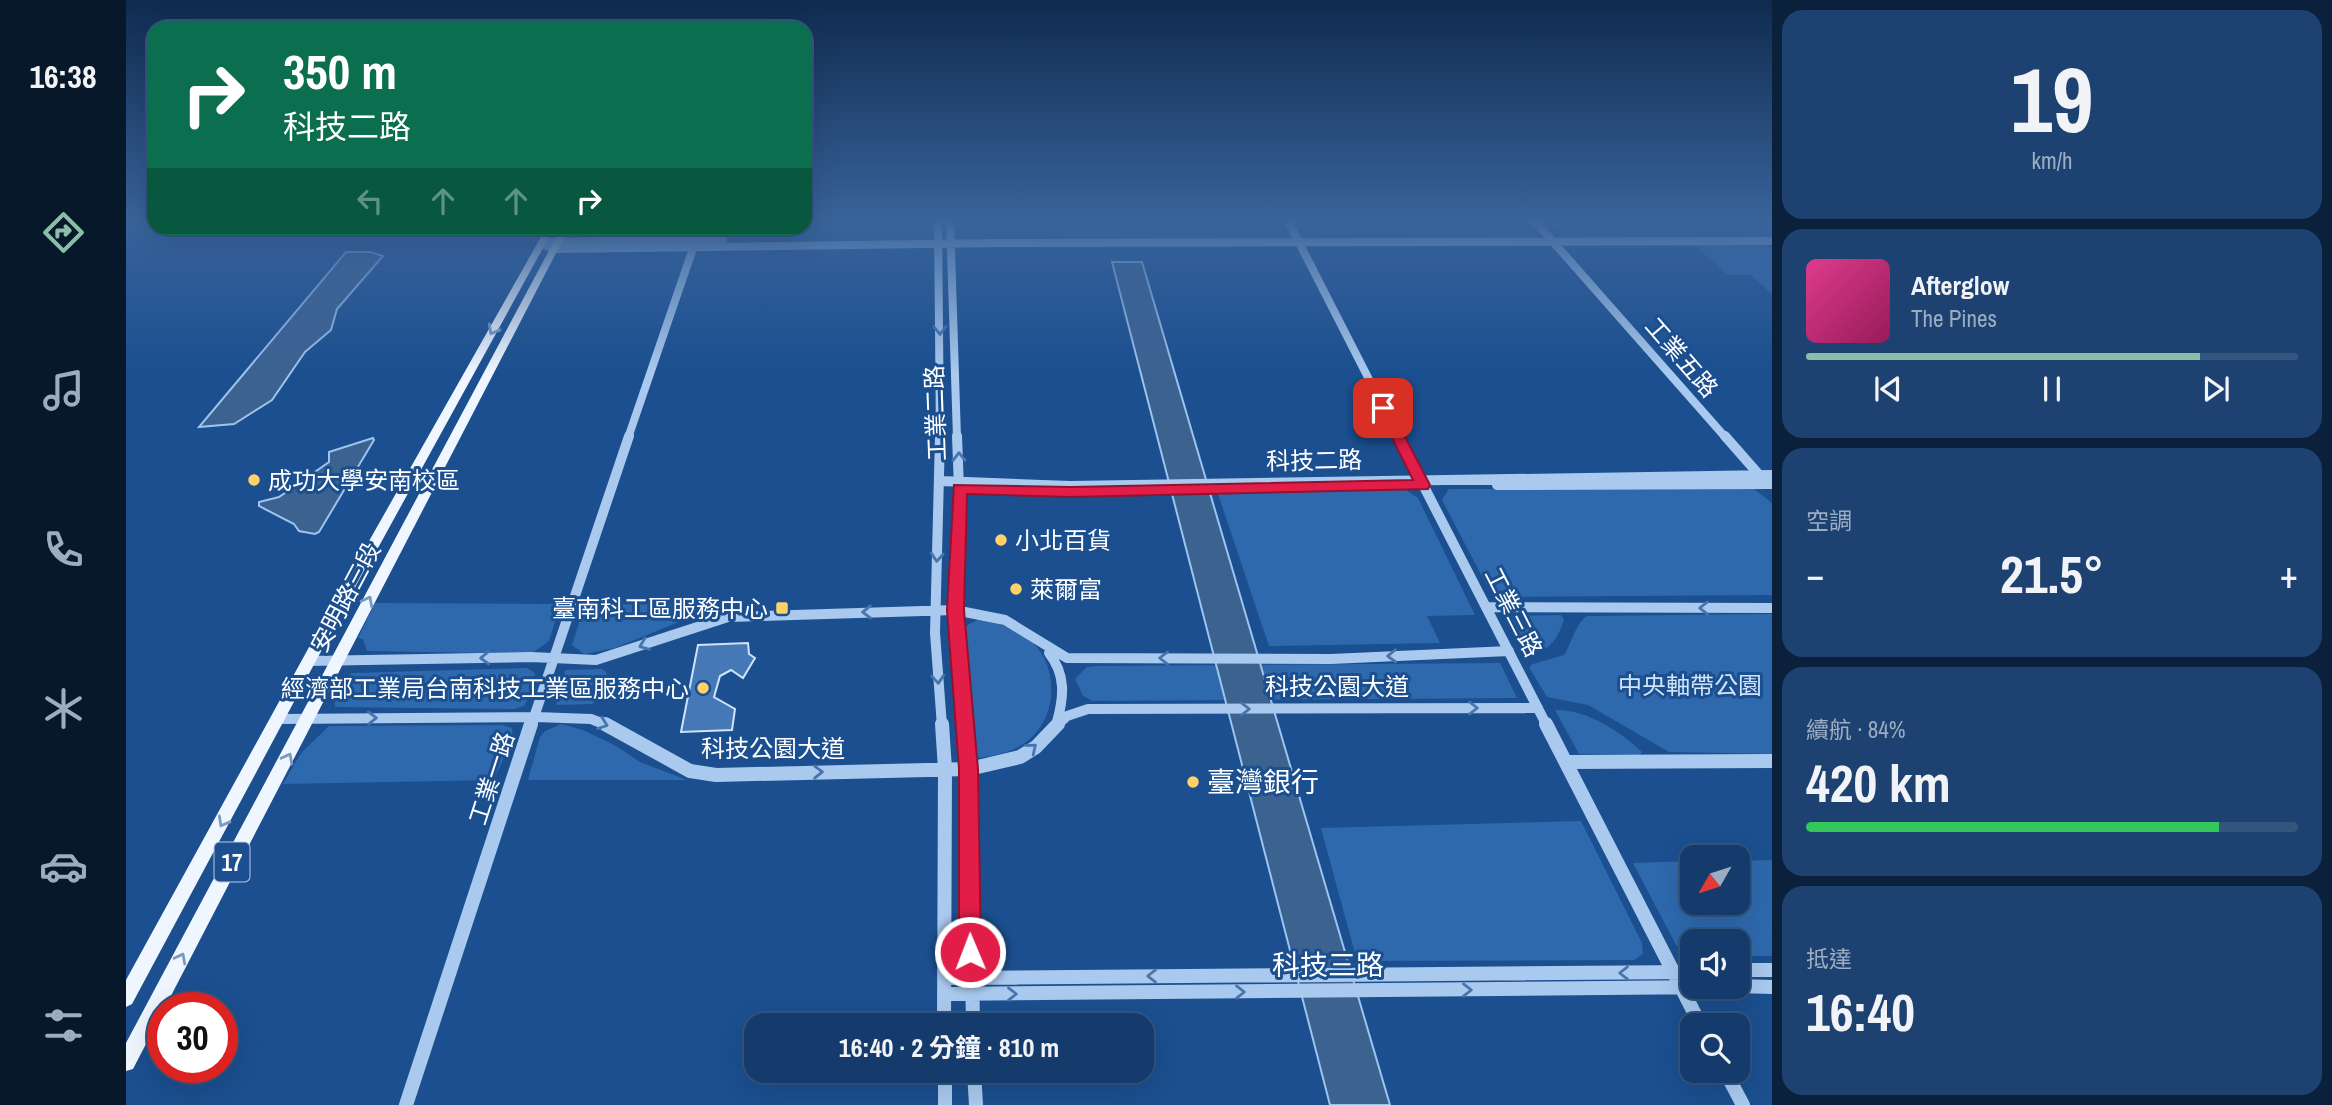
<!DOCTYPE html>
<html lang="zh-TW">
<head>
<meta charset="utf-8">
<style>
  :root { --surface:#143b6b; --page:#1d4271; --text:#f1f3f6; --muted:#9dadc1; --line:#33557e; --accent:#8abfa5 }
  body { margin:0; font-family:"Archivo Narrow","Noto Sans TC",sans-serif; background:var(--page); color:var(--text); height:100vh; display:flex; flex-direction:column; font-size:26px; white-space:nowrap }
  * { box-sizing:border-box; margin:0 }
  p { font-size:23px; color:var(--muted) }
  .icon { flex:none; width:38px; height:38px; fill:none; stroke:currentColor; stroke-width:2; stroke-linecap:round; stroke-linejoin:round }
  .map { position:relative; flex:1; overflow:hidden }
  .panel { display:flex; flex-direction:column; gap:10px; padding:10px; background:#0b203b; width:560px }
  .panel>* { flex:none }
  .banner { position:absolute; left:21px; top:21px; width:665px; height:214px; border-radius:21px; box-shadow:0 7px 28px #0002,0 0 0 2px var(--line); background:#0b6e4f; color:#fff; overflow:hidden }
  .needle { width:46px; rotate:231deg }
  .buttons { position:absolute; left:1554px; top:845px; display:grid; gap:14px }
  .buttons a { display:grid; place-items:center; width:70px; height:70px; border-radius:14px; background:var(--surface); box-shadow:0 7px 28px #0002,0 0 0 2px var(--line); font-size:35px }
  .speed { position:absolute; left:21px; top:992px; display:flex; gap:14px; font-size:35px; font-weight:700; text-align:center }
  .speed>* { display:grid; place-content:center; width:91px; height:91px; border-radius:50%; background:var(--surface); box-shadow:0 7px 28px #0002,0 0 0 2px var(--line); line-height:1 }
  .speed .limit { border:10px solid #d22; background:#fff; color:#111 }
  .pin { position:absolute; display:grid; place-items:center; width:60px; height:60px; color:#fff; margin:-30px; border-radius:14px; box-shadow:0 4px 10px #0006 }
  .me { position:absolute; width:77px; margin:-38px; rotate:359deg; stroke-linejoin:round; filter:drop-shadow(0 0 5px #0008) }
  .turn { display:flex; align-items:center; gap:24px; height:147px; padding:0 21px; font-size:32px }
  .turn .icon { width:91px; height:91px; stroke-width:2.5 }
  .turn b { display:block; font-size:49px; line-height:60px }
  .lanes { display:flex; align-items:center; height:66px; padding:0 21px; background:#0003; justify-content:center; gap:35px; direction:ltr }
  .lanes .off { opacity:.35 }
  .big { font-size:52px; font-weight:700; line-height:1.1 }
  .panel .card { flex:1; display:flex; flex-direction:column; justify-content:center; gap:10px; min-width:0; padding:0 24px; border-radius:21px; background:var(--page) }
  .panel .dial { align-items:center; gap:0 }
  .dial b { font-size:91px; line-height:1 }
  .song { display:flex; align-items:center; gap:21px }
  .cover { width:84px; height:84px; border-radius:10px; background:linear-gradient(135deg,hsl(330 70% 55%),hsl(330 70% 35%)) }
  .played { height:7px; border-radius:4px; background:linear-gradient(90deg,var(--accent) 80%,var(--line) 80%) }
  .keys { display:flex; justify-content:space-around; direction:ltr }
  .heat { display:flex; justify-content:space-between; align-items:center; font-size:38px; direction:ltr }
  .charge { height:10px; border-radius:5px; background:linear-gradient(90deg,#34c759 84%,var(--line) 0) }
  .trip { position:absolute; left:618px; top:1013px; width:410px; height:70px; border-radius:21px; background:var(--surface); box-shadow:0 7px 28px #0002,0 0 0 2px var(--line); font-weight:700; line-height:70px; text-align:center }
  main { display:flex; flex:1; min-height:0 }
  .tab-bar { display:flex; flex-direction:column; width:126px; justify-content:space-around; align-items:center; background:#08182b; color:var(--muted) }
  .tab-bar .icon { width:49px; height:49px }
  .tab-bar .on { color:var(--accent) }
  .tab-bar b { font-size:32px; color:var(--text) }
  .map>svg:first-child { display:block }
</style>
</head>
<body>
<main>
<nav class="tab-bar">
<b>16:38</b>
<svg class="icon on" aria-label="directions" viewBox="0 0 24 24"><path d="M12 3l9 9-9 9-9-9zM9 14v-3h6M13 9l2 2-2 2"/></svg>
<svg class="icon" aria-label="music" viewBox="0 0 24 24"><path d="M9 18V5l10-2v13"/><circle cx="6" cy="18" r="3"/><circle cx="16" cy="16" r="3"/></svg>
<svg class="icon" aria-label="phone" viewBox="0 0 24 24"><path d="M5 4h4l2 5-3 2q2 4 5 5l2-3 5 2v4C11 20 4 13 5 4z"/></svg>
<svg class="icon" aria-label="climate" viewBox="0 0 24 24"><path d="M12 3v18M4 7l16 10M4 17L20 7"/></svg>
<svg class="icon" aria-label="car" viewBox="0 0 24 24"><path d="M5 17H2v-5l4-1 3-4h7l3 4 3 1v5h-3M9 17h6M6 11h13"/><circle cx="7" cy="17" r="2"/><circle cx="17" cy="17" r="2"/></svg>
<svg class="icon" aria-label="filters" viewBox="0 0 24 24"><path d="M4 7h16M4 17h16"/><circle cx="9" cy="7" r="2"/><circle cx="15" cy="17" r="2"/></svg>
</nav>
<div class="map">
<svg width="1646" height="1105" viewBox="0 0 1646 1105">
  <rect width="100%" height="100%" fill="#1b4f8f"/>
  <path fill="#2e69ad" d="M1419 219H1611L1646 224V231L1438 230 1427 227Z
    M1568 244H1639L1646 250V294L1625 275H1601Z
    M1278 489 1292 498 1349 615 1301 616 1314 643 1143 646 1092 494Z
    M1323 489H1628L1646 503V595L1378 597 1361 586 1316 500Z
    M249 603 435 604 423 641 405 654 241 651 237 639 232 638Z
    M459 604 610 605 577 612 489 648 458 654 446 645Z
    M1646 614V754L1543 752 1462 705 1421 697 1404 669V666L1407 664 1438 655C1446 643 1449 624 1461 616Z
    M1435 615 1438 620C1431 640 1423 654 1399 653L1378 616Z
    M853 619C872 623 892 629 907 643 936 672 930 726 894 746 881 754 867 755 853 758L846 753 843 744 838 627Z
    M1374 663 1391 698 967 701 957 696 949 679 961 667 971 666Z
    M401 668 409 673 407 690 398 706 388 709 209 707C208 695 215 678 226 673Z
    M476 669 481 673 474 699 466 704 430 705 439 670Z
    M1429 710C1460 709 1494 731 1516 752L1514 755 1453 754Z
    M435 724 457 730 490 746 514 762 561 780H402L414 737 419 731Z
    M376 725 386 728 387 737 368 780 157 784 175 753 203 726Z
    M1455 821 1516 943 1517 954 1508 960 1231 961 1195 828Z
    M1646 860V956H1612V942H1566V953L1550 945 1507 863 1566 861V903H1612V861Z"/>
  <path fill="#3c6290" stroke="#9cc4f0" stroke-width="2" d="M220 252H244L257 256 211 309 205 330 179 352 146 400 108 424 73 427Z
    M986 262H1016L1264 1105H1204Z
    M247 438 248 440 193 532 189 534 173 531 168 524 133 506V502L153 497 203 462V452Z"/>
  <path fill="#4478b7" stroke="#cfe3fa" stroke-width="2" d="M622 643 623 654 629 658 617 678 605 670 594 676 588 697 609 709 606 730 555 732 572 645Z"/>
  <g fill="none" stroke-linecap="round" stroke-linejoin="round">
    <path stroke="#a9c9ee" stroke-width="8" d="M812 219 814 438
      M824 219 831 438
      M1161 219 1273 438
      M1407 219 1600 438
      M424 242 597 239
      M415 244 428 249 869 243 1646 241
      M502 438 574 228"/>
    <path stroke="#a9c9ee" stroke-width="10" d="M814 436 809 633 816 726
      M831 436 833 488 829 610 839 726
      M1272 436 1421 726
      M1599 436 1635 477
      M815 481 944 486 1646 475
      M1371 485 1646 484
      M1360 607 1646 608
      M923 653C940 675 938 696 931 722
      M183 661 405 657 470 660 602 617 829 610 879 620 941 658 1205 659 1383 651
      M153 719 410 717 465 719 483 726
      M405 726 503 436
      M930 726 941 716 962 709 1412 708"/>
    <path stroke="#a9c9ee" stroke-width="14" d="M479 724 564 771 590 775 843 769 894 757 910 747 932 724
      M816 724 819 769 818 1026
      M839 724 843 769 847 1026
      M1420 724 1575 1026
      M1442 762 1646 761
      M1612 970H1646
      M818 978 1566 972
      M1612 986 1646 987
      M818 994 1587 987
      M819 1071V1105
      M848 1071 850 1105
      M1599 1071 1617 1105
      M280 1105 405 724"/>
    <path fill="#f0f6ff" fill-rule="evenodd" d="M420 228H428L192 657 6 1004 0 1007V980L182 649Z
      M435 228H443L7 1069 0 1071V1043Z"/>
  </g>
  <defs><path id="oneway-chevron" d="M-2-3.5L2.5 0L-2 3.5" fill="none" stroke-width="1.6" stroke-linecap="round" stroke-linejoin="round" transform="scale(1.75)"/></defs>
  <g stroke="#7b9ac1">
    <use href="#oneway-chevron" transform="translate(367 330) rotate(119)"/>
    <use href="#oneway-chevron" transform="translate(242 601) rotate(-62)"/>
    <use href="#oneway-chevron" transform="translate(162 758) rotate(-62)"/>
    <use href="#oneway-chevron" transform="translate(97 822) rotate(119)"/>
    <use href="#oneway-chevron" transform="translate(55 958) rotate(-62)"/>
  </g>
  <g stroke="#4674ac">
    <use href="#oneway-chevron" transform="translate(814 330) rotate(89)"/>
    <use href="#oneway-chevron" transform="translate(833 457) rotate(-91)"/>
    <use href="#oneway-chevron" transform="translate(811 557) rotate(95)"/>
    <use href="#oneway-chevron" transform="translate(1578 608) rotate(180)"/>
    <use href="#oneway-chevron" transform="translate(741 612) rotate(179)"/>
    <use href="#oneway-chevron" transform="translate(518 645) rotate(159)"/>
    <use href="#oneway-chevron" transform="translate(1266 656) rotate(178)"/>
    <use href="#oneway-chevron" transform="translate(359 658) rotate(178)"/>
    <use href="#oneway-chevron" transform="translate(1038 658) rotate(-180)"/>
    <use href="#oneway-chevron" transform="translate(812 679) rotate(86)"/>
    <use href="#oneway-chevron" transform="translate(1347 708)"/>
    <use href="#oneway-chevron" transform="translate(1119 709)"/>
    <use href="#oneway-chevron" transform="translate(246 718) rotate(-1)"/>
    <use href="#oneway-chevron" transform="translate(477 724) rotate(20)"/>
    <use href="#oneway-chevron" transform="translate(906 748) rotate(-39)"/>
    <use href="#oneway-chevron" transform="translate(692 772) rotate(-1)"/>
    <use href="#oneway-chevron" transform="translate(1498 973) rotate(180)"/>
    <use href="#oneway-chevron" transform="translate(1026 976) rotate(180)"/>
    <use href="#oneway-chevron" transform="translate(1341 990)"/>
    <use href="#oneway-chevron" transform="translate(1114 992)"/>
    <use href="#oneway-chevron" transform="translate(886 994)"/>
  </g>
  <linearGradient id="sky" x2="0" y2="1"><stop stop-color="#0f2b4f"/><stop offset="0.59" stop-color="#39639b"/><stop offset="1" stop-color="#39639b" stop-opacity="0"/></linearGradient>
  <rect width="1646" height="373" fill="url(#sky)"/>
  <path fill="#e11d48" stroke="#92132f" stroke-width="2" d="M1257 403 1264 408 1304 485 1302 489 945 497 841 494 838 610 852 769 855 952 852 960 844 963 836 960 833 952V769L821 610 828 485 945 487 1287 480 1251 408Z"/>
  <g fill="#ffd166" stroke="#1b4f8f" stroke-width="2.5">
    <circle cx="128" cy="480" r="7"/>
    <circle cx="875" cy="540" r="7"/>
    <circle cx="890" cy="589" r="7"/>
    <rect x="649" y="601" width="14" height="14" rx="3.5"/>
    <circle cx="577" cy="688" r="7"/>
    <circle cx="1067" cy="782" r="7"/>
  </g>
  <g text-anchor="middle" dominant-baseline="central" stroke-width="6" stroke-linejoin="round" paint-order="stroke">
    <rect fill="#1b4f8f" stroke="#bbcadd" stroke-width="2" x="88.5" y="842.5" width="35" height="39" rx="5"/>
    <g font-size="23" font-weight="bold" fill="#fff">
      <text x="106" y="862">17</text>
    </g>
    <g font-size="24" fill="#fff" stroke="#1b4f8f">
      <text transform="translate(1556 357) rotate(49)">工業五路</text>
      <text transform="translate(809 413) rotate(-92)">工業二路</text>
      <text transform="translate(1188 460) rotate(-1)">科技二路</text>
      <text transform="translate(219 597) rotate(-62)">安明路三段</text>
      <text transform="translate(1388 612) rotate(63)">工業三路</text>
      <text x="1211" y="686">科技公園大道</text>
      <text x="647" y="748">科技公園大道</text>
      <text transform="translate(365 778) rotate(-72)">工業一路</text>
    </g>
    <g font-size="24" fill="#fff" stroke="#1b4f8f" text-anchor="start">
      <text x="142" y="480">成功大學安南校區</text>
      <text x="889" y="540">小北百貨</text>
      <text x="904" y="589">萊爾富</text>
      <text x="642" y="608" text-anchor="end">臺南科工區服務中心</text>
      <text x="563" y="688" text-anchor="end">經濟部工業局台南科技工業區服務中心</text>
    </g>
    <g font-size="24" fill="#cfe3fa" stroke="#1b4f8f">
      <text x="1564" y="685">中央軸帶公園</text>
    </g>
    <g font-size="28" fill="#fff" stroke="#1b4f8f" text-anchor="start">
      <text x="1081" y="782">臺灣銀行</text>
    </g>
    <g font-size="28" fill="#fff" stroke="#1b4f8f">
      <text x="1202" y="965">科技三路</text>
    </g>
  </g>
</svg>
<div class="buttons">
<a><svg class="needle" viewBox="-14 -14 28 28"><path d="M0-13l5 13h-10z" fill="#e53935"/><path d="M0 13l5-13h-10z" fill="#9dadc1"/></svg></a>
<a><svg class="icon" aria-label="sound" viewBox="0 0 24 24"><path d="M4 9h4l5-4v14l-5-4H4zM17 9q2 3 0 6"/></svg></a>
<a><svg class="icon" aria-label="search" viewBox="0 0 24 24"><circle cx="10" cy="10" r="6"/><path d="M15 15l6 6"/></svg></a>
</div>
<div class="speed"><div class="limit">30</div></div>
<div class="pin" style="left:1257px;top:408px;background:#d93025"><svg class="icon" aria-label="arrive" viewBox="0 0 24 24"><path d="M6 21V4h12l-3 4 3 4H6"/></svg></div>
<svg class="me" style="left:844px;top:952px" viewBox="-20 -20 40 40"><circle r="17" fill="#e11d48" stroke="#fff" stroke-width="3"/><path d="M0-11L8 9 0 5-8 9z" fill="#fff"/></svg>
<div class="trip">16:40 · 2 分鐘 · 810 m</div>
<div class="banner">
<div class="turn"><svg class="icon" aria-label="right" viewBox="0 0 24 24"><path d="M7 20v-9h11M14 6l5 5-5 5"/></svg><div><b>350 m</b>科技二路</div></div>
<div class="lanes"><svg class="icon off" aria-label="left" viewBox="0 0 24 24"><path d="M17 20v-9H6M10 6l-5 5 5 5"/></svg><svg class="icon off" aria-label="ahead" viewBox="0 0 24 24"><path d="M12 20V5M6 11l6-6 6 6"/></svg><svg class="icon off" aria-label="ahead" viewBox="0 0 24 24"><path d="M12 20V5M6 11l6-6 6 6"/></svg><svg class="icon" aria-label="right" viewBox="0 0 24 24"><path d="M7 20v-9h11M14 6l5 5-5 5"/></svg></div>
</div>
</div>
<section class="panel">
<div class="card dial"><b>19</b><p>km/h</p></div>
<div class="card">
<div class="song"><i class="cover"></i><div><b>Afterglow</b><p>The Pines</p></div></div>
<div class="played"></div>
<div class="keys"><svg class="icon" aria-label="previous" viewBox="0 0 24 24"><path d="M18 5L8 12l10 7zM5 5v14"/></svg><svg class="icon" aria-label="pause" viewBox="0 0 24 24"><path d="M8 5v14M16 5v14"/></svg><svg class="icon" aria-label="next" viewBox="0 0 24 24"><path d="M6 5l10 7-10 7zM19 5v14"/></svg></div>
</div>
<div class="card"><p>空調</p>
<div class="heat"><a>−</a><b class="big">21.5°</b><a>+</a></div>
</div>
<div class="card"><p>續航 · 84%</p><b class="big">420 km</b><div class="charge"></div></div>
<div class="card"><p>抵達</p><b class="big">16:40</b></div>
</section>
</main>
</body>
</html>
